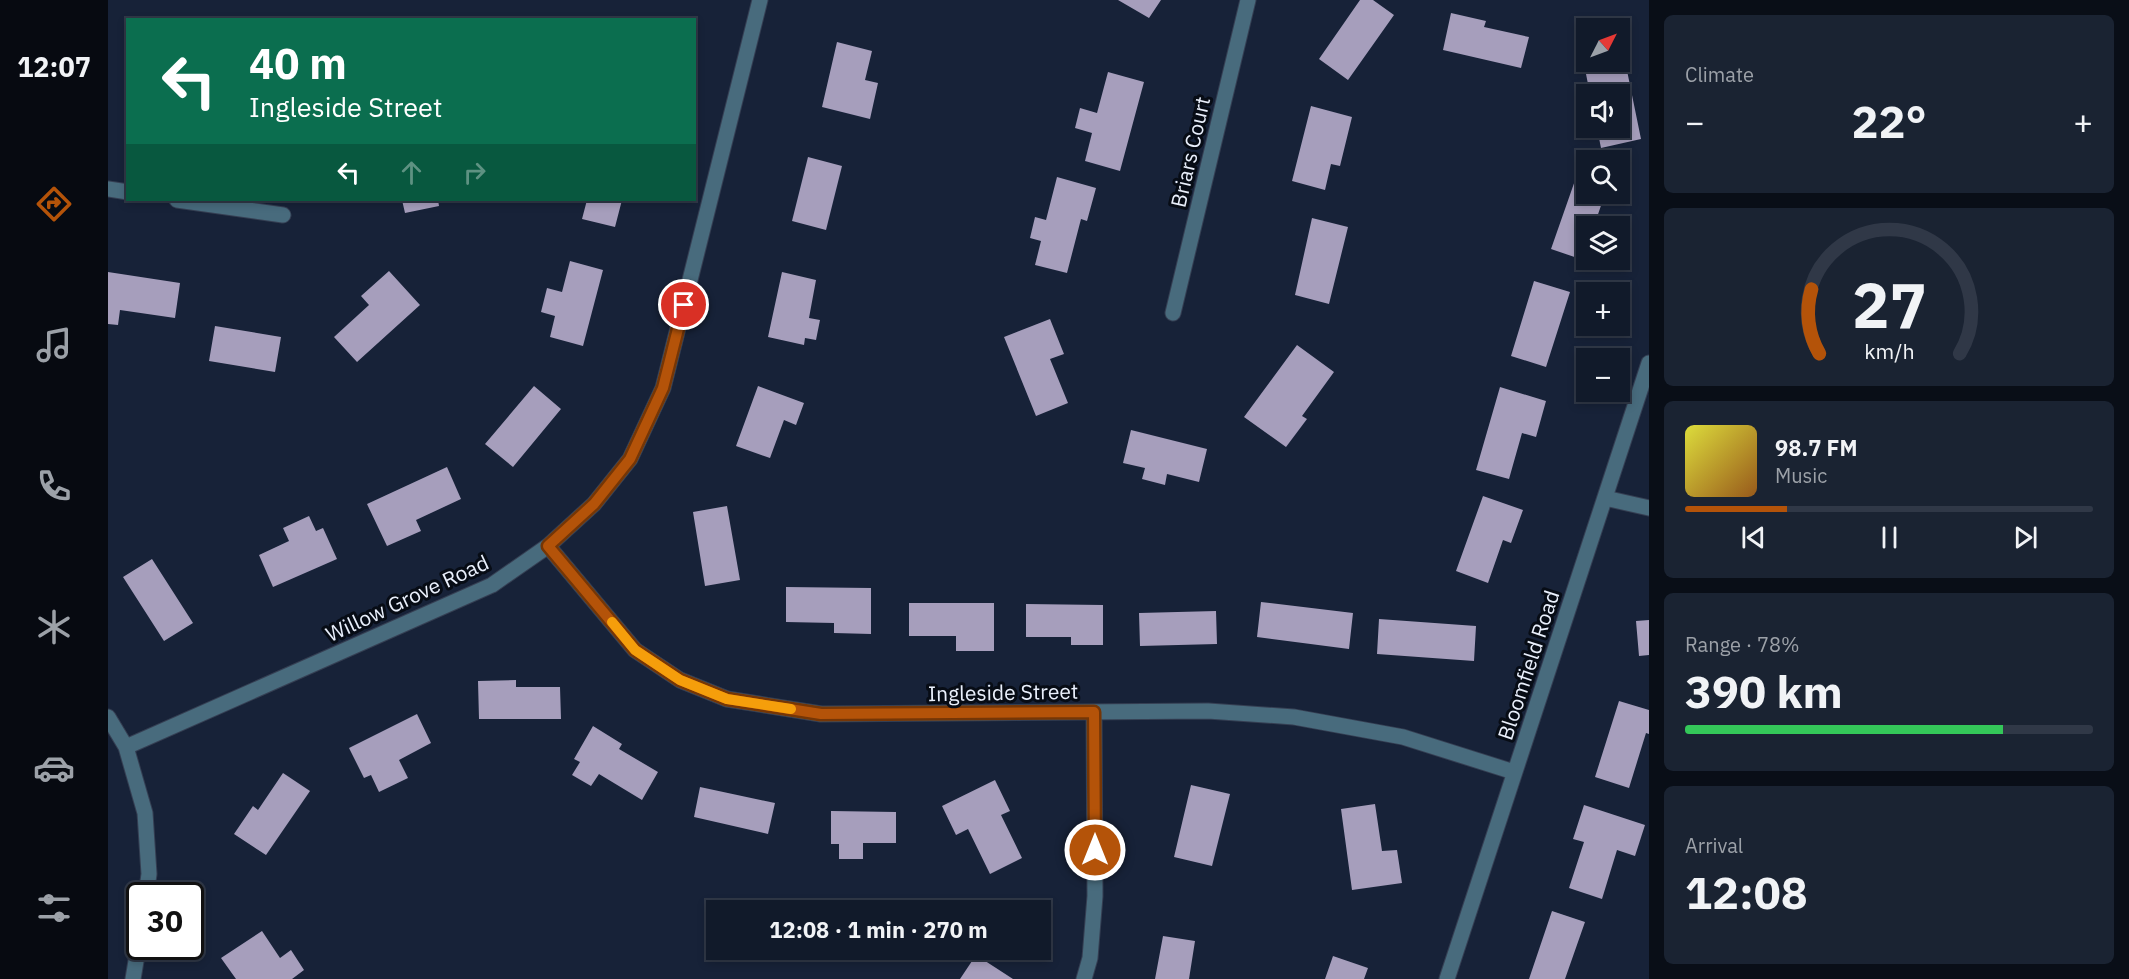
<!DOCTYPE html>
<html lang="en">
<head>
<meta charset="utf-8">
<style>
  :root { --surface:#111a2a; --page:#1a2332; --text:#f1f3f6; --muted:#9ca1a8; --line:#303847; --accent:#b45309 }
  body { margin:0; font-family:"IBM Plex Sans",sans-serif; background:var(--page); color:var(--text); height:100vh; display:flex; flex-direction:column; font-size:22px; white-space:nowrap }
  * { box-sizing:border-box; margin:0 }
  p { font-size:20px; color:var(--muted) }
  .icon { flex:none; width:33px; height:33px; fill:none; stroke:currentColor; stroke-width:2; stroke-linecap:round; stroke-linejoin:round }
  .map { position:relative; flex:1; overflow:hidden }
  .sheet { display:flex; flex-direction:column; gap:15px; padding:15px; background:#090e17; width:480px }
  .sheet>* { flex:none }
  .guide { position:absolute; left:18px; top:18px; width:570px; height:183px; border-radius:0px; box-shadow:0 3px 9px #0003,0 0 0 2px var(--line); background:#0b6e4f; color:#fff; overflow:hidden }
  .needle { width:39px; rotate:48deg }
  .buttons { position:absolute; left:1468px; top:18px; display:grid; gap:12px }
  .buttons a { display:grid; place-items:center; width:54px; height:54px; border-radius:0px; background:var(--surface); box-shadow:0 3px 9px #0003,0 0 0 2px var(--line); font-size:30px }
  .speed { position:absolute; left:18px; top:882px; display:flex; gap:12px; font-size:30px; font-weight:700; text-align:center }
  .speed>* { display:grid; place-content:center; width:78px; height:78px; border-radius:50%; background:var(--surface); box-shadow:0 3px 9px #0003,0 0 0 2px var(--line); line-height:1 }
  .speed .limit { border:3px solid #111; border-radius:9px; background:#fff; color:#111 }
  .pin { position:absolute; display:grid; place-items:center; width:51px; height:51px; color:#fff; margin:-26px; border:3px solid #fff; border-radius:50%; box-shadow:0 2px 6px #0007 }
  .me { position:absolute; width:66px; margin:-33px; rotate:0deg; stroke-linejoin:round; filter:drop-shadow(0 0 4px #0008) }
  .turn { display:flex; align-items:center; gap:21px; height:126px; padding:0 24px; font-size:27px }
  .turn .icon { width:78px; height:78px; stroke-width:2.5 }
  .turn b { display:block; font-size:42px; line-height:51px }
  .lanes { display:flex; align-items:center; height:57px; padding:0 24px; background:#0003; justify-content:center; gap:30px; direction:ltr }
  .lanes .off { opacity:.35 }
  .big { font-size:45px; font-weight:700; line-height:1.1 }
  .sheet .widget { flex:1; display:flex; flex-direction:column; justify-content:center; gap:9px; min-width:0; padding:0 21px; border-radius:9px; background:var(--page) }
  .sheet .dial { align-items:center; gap:0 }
  .dial svg { height:156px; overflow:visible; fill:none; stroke:var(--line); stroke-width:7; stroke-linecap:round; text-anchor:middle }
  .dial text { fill:var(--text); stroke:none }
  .song { display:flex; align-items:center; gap:18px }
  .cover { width:72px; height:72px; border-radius:9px; background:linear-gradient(135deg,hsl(60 70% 55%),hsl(30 70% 35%)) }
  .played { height:6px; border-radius:3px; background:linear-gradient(90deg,var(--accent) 25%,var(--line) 25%) }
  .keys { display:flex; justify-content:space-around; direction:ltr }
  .heat { display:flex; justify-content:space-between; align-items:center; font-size:33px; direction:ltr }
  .charge { height:9px; border-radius:4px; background:linear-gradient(90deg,#34c759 78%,var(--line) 0) }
  .trip { position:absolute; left:598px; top:900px; width:345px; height:60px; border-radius:0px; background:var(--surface); box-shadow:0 3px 9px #0003,0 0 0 2px var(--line); font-weight:700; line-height:60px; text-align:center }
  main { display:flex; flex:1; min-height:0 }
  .menu { display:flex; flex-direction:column; width:108px; justify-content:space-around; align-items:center; background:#070a11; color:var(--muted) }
  .menu .icon { width:42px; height:42px }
  .menu .selected { color:var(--accent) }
  .menu b { font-size:27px; color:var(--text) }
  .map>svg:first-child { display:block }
</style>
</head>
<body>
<main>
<nav class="menu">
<b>12:07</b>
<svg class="icon selected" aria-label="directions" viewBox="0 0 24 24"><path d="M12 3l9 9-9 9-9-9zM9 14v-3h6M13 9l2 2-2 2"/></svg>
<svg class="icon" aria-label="music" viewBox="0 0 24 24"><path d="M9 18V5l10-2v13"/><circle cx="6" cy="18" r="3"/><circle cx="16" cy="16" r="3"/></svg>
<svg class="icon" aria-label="phone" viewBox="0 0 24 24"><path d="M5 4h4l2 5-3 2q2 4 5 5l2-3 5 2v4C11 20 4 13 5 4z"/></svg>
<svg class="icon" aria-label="climate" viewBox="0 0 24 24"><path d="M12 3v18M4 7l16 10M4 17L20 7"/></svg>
<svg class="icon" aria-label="car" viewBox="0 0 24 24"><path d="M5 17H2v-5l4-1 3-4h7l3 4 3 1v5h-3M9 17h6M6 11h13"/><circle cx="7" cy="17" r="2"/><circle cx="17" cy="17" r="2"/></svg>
<svg class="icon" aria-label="filters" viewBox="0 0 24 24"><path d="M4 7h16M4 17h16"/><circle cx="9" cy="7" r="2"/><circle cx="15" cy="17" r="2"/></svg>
</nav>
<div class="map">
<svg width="1541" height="979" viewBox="0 0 1541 979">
  <rect width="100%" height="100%" fill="#172238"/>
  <path fill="#a69ebc" d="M1010 0H1053L1041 18Z
    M1252 0H1265L1286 15 1240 80 1211 59Z
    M1343 13 1378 21 1376 27 1421 37 1413 68 1335 50Z
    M729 42 764 51 757 80 770 83 762 119 714 107Z
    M1515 51 1533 139 1493 148 1489 128H1512V94H1482L1475 59 1479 58V62H1512V52Z
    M1000 72 1036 82 1012 171 977 161 984 133 967 128 972 108 989 113Z
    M1479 103V123L1476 124 1472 105Z
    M1203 106 1244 117 1232 166 1223 164 1217 190 1184 181Z
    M700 157 734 166 718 230 684 221Z
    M1471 169 1479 172V194H1497L1487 223 1495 226H1479V260H1489L1487 264 1443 249Z
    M949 177 988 188 979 221 973 219 959 273 927 265 933 241 922 238 927 217 938 220Z
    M294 200H330L331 206 297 213Z
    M479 200H514L507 227 474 219Z
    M1204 218 1240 227 1221 304 1187 295Z
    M462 261 495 270 475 346 442 337 447 316 433 312 439 288 454 292Z
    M281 271 312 305 249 362 226 337 261 305 253 296Z
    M0 272 72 283 67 318 12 310 10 325 0 324Z
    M674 272 708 280 701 318 712 320 708 340 697 338 696 345 660 337Z
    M1426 281 1462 292 1438 367 1403 356Z
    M942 319 956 354 942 359 960 403 928 416 896 337Z
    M107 326 173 337 167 372 101 361Z
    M1189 345 1226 372 1194 416 1199 419 1178 447 1136 417Z
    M426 386 453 409 405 467 377 444Z
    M650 386 696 403 688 425 676 420 662 458 628 446Z
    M1392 387 1438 401 1428 437 1414 433 1401 479 1368 470Z
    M1023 430 1099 449 1091 482 1059 474 1057 485 1034 479 1037 468 1015 463Z
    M339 467 353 499 308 520 313 531 279 546 259 504Z
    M1375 496 1415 510 1403 543 1395 540 1380 583 1348 571Z
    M619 506 632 580 597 586 585 512Z
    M201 516 208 531 215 528 229 559 165 587 151 555 181 541 175 528Z
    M44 559 85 623 56 641 15 577Z
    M678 587 763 588V634L726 633V623L678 622Z
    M1153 602 1245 613 1241 649 1149 637Z
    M801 603H886V651H848V636H801Z
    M918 604 995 605V645H963V637H918Z
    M1108 611 1109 644 1032 646 1031 613Z
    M1271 619 1368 626 1366 661 1269 654Z
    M1541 620V655L1531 656 1528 621Z
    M408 680V687H452L453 719H371L370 681Z
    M1511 701 1541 710V734L1538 733 1521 788 1487 777Z
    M309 714 323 743 291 760 300 778 271 792 263 775 256 778 241 748Z
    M485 726 514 744 511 749 550 772 534 800 491 774 483 786 464 775 472 762 466 759Z
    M175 773 202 791 158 855 126 834 145 806 150 810Z
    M887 780 902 811 893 815 914 858 882 874 860 829 848 835 834 806Z
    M1083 785 1122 794 1104 866 1066 857Z
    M592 787 667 803 660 834 586 817Z
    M1267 804 1274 851 1289 850 1294 883 1244 890 1233 809Z
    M1476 805 1537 825 1527 856 1509 850 1494 899 1461 888 1476 842 1465 839Z
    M723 811 788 812V843H755V859H731V844H723Z
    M1444 911 1477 922 1457 979H1421Z
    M154 931 172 958 183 950 196 970 184 979H128L113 958Z
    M1055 936 1087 941 1081 979H1047Z
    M868 955 905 979H852Z
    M1225 956 1260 968 1256 979H1217Z"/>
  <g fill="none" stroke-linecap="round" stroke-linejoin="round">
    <defs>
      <path id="minor" d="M0 189 20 192
        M69 200 175 215
        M1065 313 1140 0
        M1497 498 1541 508
        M440 546 527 650 572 680 619 699 713 714 1100 711 1186 717 1295 737 1406 772
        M0 717 18 747 37 813 41 874 38 896
        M18 747 384 585 440 546 486 504 522 459 555 388 652 0
        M25 979 32 937
        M976 979 982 958 987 896 986 712
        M1339 979 1541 363"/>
    </defs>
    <use href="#minor" stroke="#353f53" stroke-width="17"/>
    <use href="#minor" stroke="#486b7d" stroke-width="15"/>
  </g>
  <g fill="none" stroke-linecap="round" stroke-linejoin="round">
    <defs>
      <path id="route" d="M576 305 555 388 522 459 486 504 440 546 527 650 572 680 619 699 713 714 986 712 987 850"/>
    </defs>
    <use href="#route" stroke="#753606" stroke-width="15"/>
    <use href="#route" stroke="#b45309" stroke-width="10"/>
    <path stroke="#f59e0b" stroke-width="10" d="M504 622 527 650 572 680 619 699 683 709"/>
  </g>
  <g text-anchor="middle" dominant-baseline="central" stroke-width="6" stroke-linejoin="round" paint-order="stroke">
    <g font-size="21" fill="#eaf0fc" stroke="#070c15">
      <text transform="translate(1082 152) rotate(-77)">Briars Court</text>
      <text transform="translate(299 598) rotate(-25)">Willow Grove Road</text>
      <text transform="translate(1420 665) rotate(-72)">Bloomfield Road</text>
      <text transform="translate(895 692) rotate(-1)">Ingleside Street</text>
    </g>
  </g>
</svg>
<div class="buttons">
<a><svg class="needle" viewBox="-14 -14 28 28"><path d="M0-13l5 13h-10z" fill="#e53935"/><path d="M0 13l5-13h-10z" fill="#9ca1a8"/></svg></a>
<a><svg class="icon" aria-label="sound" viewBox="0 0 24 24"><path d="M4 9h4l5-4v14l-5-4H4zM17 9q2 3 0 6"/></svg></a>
<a><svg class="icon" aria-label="search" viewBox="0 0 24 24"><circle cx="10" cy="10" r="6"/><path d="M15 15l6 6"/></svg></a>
<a><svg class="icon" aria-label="layers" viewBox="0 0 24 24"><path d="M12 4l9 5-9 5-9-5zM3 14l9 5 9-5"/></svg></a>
<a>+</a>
<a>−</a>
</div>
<div class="speed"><div class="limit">30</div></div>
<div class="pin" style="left:576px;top:305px;background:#d93025"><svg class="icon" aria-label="arrive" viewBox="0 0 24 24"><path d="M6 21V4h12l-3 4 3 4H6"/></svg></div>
<svg class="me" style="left:987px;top:850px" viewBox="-20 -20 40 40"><circle r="17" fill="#b45309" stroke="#fff" stroke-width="3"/><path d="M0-11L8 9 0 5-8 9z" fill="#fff"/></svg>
<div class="trip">12:08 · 1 min · 270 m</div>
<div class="guide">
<div class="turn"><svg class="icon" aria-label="left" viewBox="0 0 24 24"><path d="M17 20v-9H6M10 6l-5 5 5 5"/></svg><div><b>40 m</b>Ingleside Street</div></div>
<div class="lanes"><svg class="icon" aria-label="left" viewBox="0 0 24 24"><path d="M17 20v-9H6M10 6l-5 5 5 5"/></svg><svg class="icon off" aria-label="ahead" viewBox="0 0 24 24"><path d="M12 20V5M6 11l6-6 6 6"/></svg><svg class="icon off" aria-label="right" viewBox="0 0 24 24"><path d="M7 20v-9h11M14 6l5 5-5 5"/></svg></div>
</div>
</div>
<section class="sheet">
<div class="widget"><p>Climate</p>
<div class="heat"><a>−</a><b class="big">22°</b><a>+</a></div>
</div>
<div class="widget dial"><svg viewBox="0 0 100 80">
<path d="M14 69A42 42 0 1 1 86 69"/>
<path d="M14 69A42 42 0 0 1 10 36" stroke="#b45309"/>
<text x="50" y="56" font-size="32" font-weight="700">27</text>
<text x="50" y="72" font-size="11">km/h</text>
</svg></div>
<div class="widget">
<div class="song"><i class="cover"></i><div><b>98.7 FM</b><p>Music</p></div></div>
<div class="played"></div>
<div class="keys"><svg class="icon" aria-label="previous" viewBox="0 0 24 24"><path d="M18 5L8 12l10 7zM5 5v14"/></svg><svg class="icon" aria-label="pause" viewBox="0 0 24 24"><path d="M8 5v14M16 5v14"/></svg><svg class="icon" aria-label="next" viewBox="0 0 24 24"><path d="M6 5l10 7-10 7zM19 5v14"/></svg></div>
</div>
<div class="widget"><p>Range · 78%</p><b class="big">390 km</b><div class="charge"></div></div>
<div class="widget"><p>Arrival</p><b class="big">12:08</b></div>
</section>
</main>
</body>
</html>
